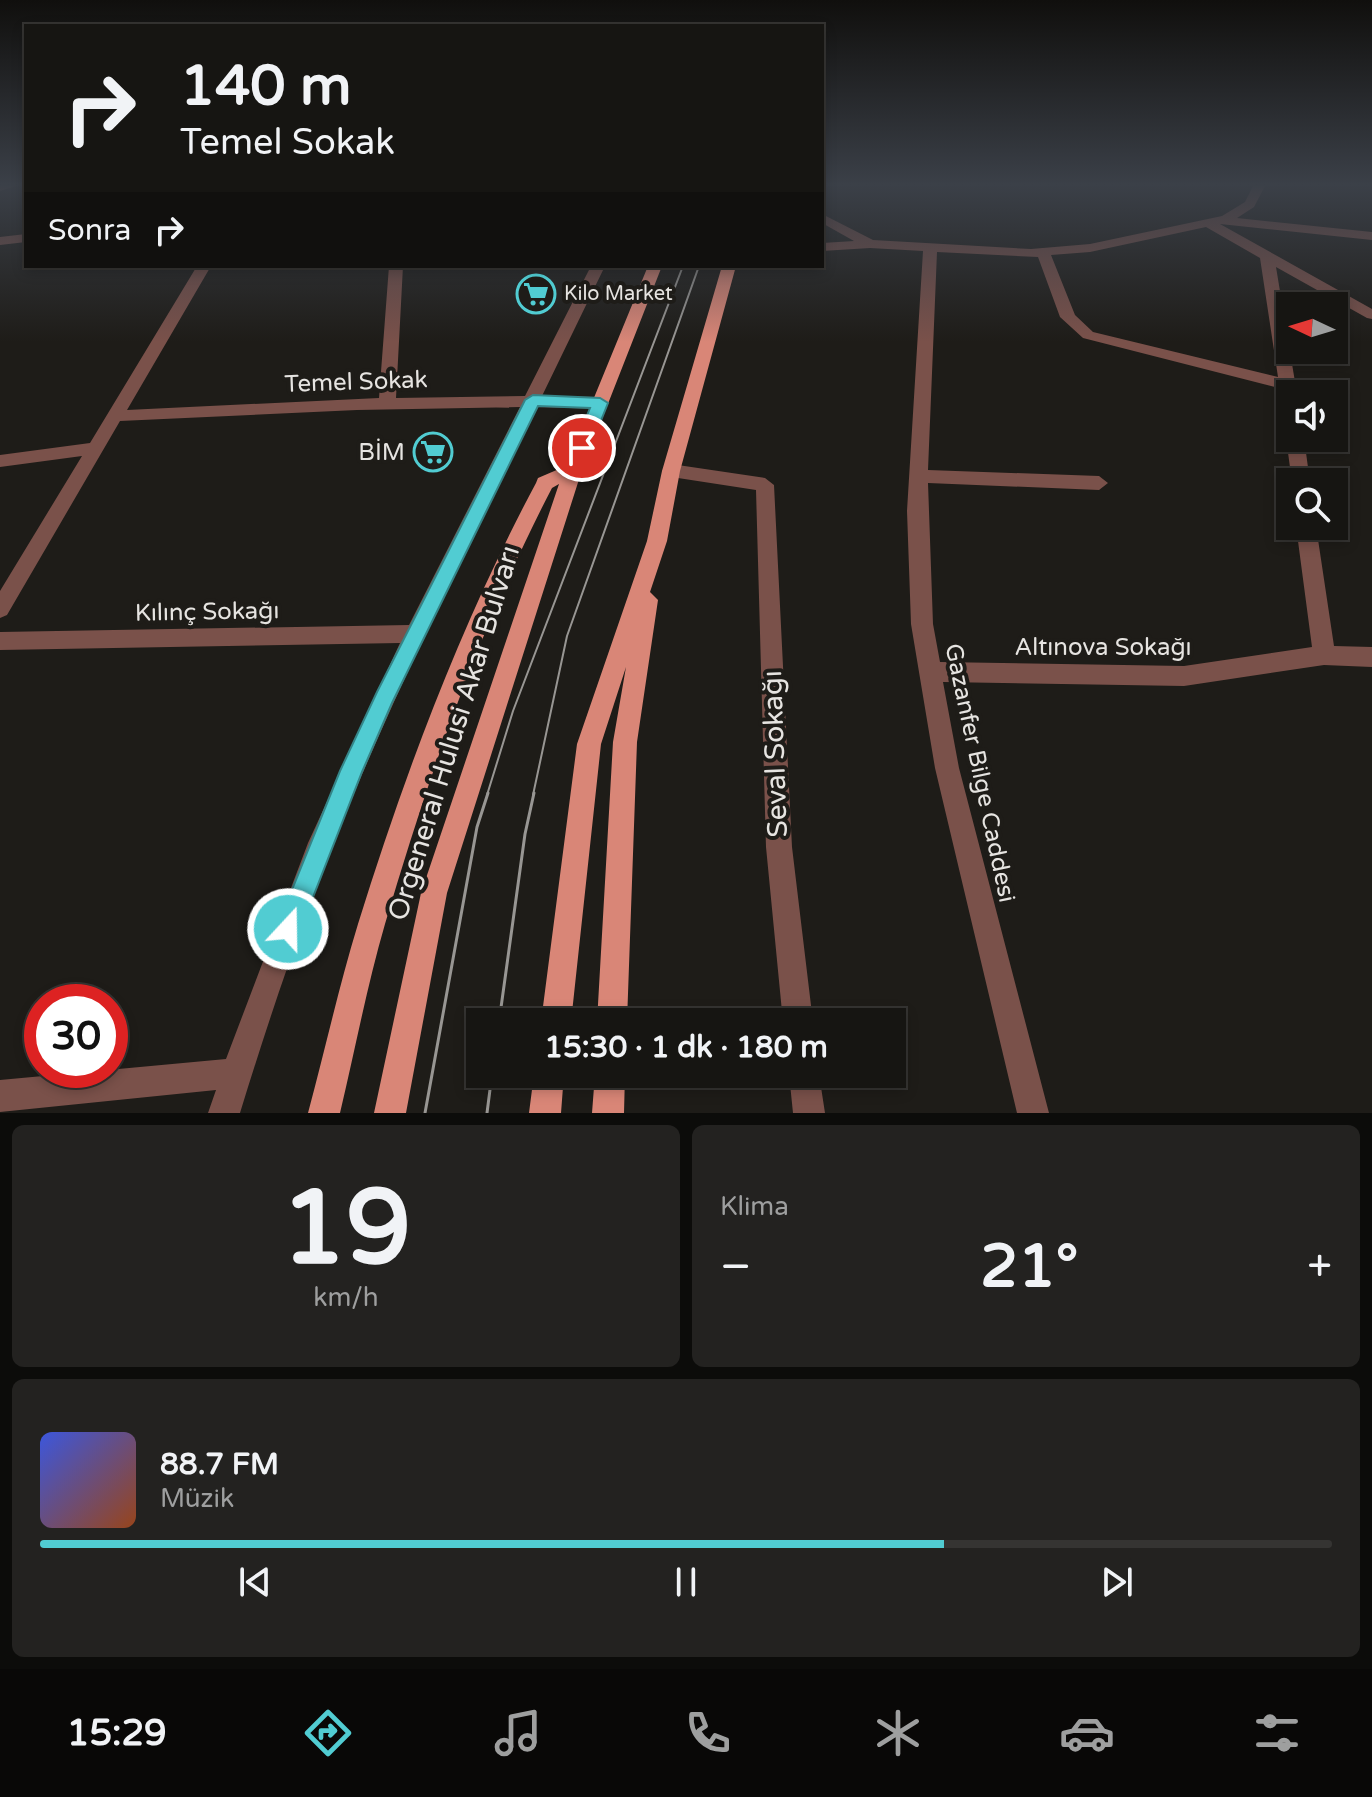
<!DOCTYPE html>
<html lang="tr">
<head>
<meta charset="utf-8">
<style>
  :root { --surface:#161512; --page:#232220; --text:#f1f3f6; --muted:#9e9f9f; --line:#353432; --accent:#51ccd2 }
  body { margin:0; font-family:"Varela Round",sans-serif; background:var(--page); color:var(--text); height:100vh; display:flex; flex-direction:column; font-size:30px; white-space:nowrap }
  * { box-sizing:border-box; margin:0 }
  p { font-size:26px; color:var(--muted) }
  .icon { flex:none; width:44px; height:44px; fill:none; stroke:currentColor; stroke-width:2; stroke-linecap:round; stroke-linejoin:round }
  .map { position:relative; height:1113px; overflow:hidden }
  .sheet { display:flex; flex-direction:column; gap:12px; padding:12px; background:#0c0c0a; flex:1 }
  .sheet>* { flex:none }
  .top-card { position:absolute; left:24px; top:24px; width:800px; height:244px; border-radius:0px; box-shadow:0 4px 12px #0003,0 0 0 2px var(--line); background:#161512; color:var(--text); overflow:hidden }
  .needle { width:52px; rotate:274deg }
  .controls { position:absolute; left:1276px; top:292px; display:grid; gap:16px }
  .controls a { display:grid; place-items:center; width:72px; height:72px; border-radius:0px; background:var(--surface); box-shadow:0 4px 12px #0003,0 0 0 2px var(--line); font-size:40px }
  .speed { position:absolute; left:24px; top:984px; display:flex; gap:16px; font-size:40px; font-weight:700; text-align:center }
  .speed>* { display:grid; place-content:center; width:104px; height:104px; border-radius:50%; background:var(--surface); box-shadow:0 4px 12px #0003,0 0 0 2px var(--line); line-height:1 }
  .speed .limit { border:12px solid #d22; background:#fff; color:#111 }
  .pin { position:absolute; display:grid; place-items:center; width:68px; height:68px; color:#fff; margin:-34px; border:4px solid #fff; border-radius:50%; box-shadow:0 2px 8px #0007 }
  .me { position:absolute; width:88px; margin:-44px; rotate:21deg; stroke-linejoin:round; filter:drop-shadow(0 0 6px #0008) }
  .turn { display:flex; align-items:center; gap:28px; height:168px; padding:0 24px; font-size:36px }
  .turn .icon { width:104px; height:104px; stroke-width:2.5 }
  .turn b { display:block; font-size:56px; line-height:68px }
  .then { display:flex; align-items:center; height:76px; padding:0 24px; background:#0003; gap:16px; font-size:30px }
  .big { font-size:60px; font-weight:700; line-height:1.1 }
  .sheet .card { flex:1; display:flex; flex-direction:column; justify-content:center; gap:12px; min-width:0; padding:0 28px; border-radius:12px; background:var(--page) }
  .sheet .dial { align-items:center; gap:0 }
  .dial b { font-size:104px; line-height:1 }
  .song { display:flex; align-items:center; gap:24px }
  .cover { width:96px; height:96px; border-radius:12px; background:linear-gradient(135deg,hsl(230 70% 55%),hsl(20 70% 35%)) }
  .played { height:8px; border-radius:4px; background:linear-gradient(90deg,var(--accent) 70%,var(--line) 70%) }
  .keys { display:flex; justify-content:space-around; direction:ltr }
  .heat { display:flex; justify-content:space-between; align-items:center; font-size:44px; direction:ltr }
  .sheet .tiles { flex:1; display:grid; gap:12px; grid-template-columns:1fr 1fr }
  .card:last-child { grid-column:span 2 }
  .trip { position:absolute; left:466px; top:1008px; width:440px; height:80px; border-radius:0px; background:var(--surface); box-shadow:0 4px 12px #0003,0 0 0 2px var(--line); font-weight:700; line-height:80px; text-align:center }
  .dock { display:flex; height:128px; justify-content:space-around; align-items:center; background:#090807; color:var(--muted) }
  .dock .icon { width:56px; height:56px }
  .dock .on { color:var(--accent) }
  .dock b { font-size:36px; color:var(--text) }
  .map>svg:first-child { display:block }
</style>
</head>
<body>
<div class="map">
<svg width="1372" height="1113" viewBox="0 0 1372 1113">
  <rect width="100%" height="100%" fill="#1e1c18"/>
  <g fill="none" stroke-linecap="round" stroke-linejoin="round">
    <path fill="#7a514a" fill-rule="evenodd" d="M0 186H16L0 191Z
      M1253 186H1265L1254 207 1237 218 1372 232V240L1220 224 1372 309V319L1367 318 1276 267 1297 394H1290V410L1282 404 1279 388 1083 338 1060 317 1038 257 937 252 928 470 1099 476 1108 483 1099 490 928 483 933 624 940 662 1184 666 1312 647 1296 526H1316L1334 646 1372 647V667L1324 665 1184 686 943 682 959 768 1049 1113H1017L935 768 911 624 907 511 923 251 870 248 822 251V243L854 241 822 223V214L873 240 1031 249 1090 244 1222 216 1245 202ZM1206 227 1260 258 1278 377 1093 332 1075 315 1051 255 1090 252Z
      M26 234V242L0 245V237Z
      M197 266H211L127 410 379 398 389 266H403L396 398 525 396 591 266H605L542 396 600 397 608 403 600 409 537 407C470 542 402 676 345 815 305 912 271 1012 240 1113H208L216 1090 0 1112V1080L226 1059 308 843 400 643 0 650V632L409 625 520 407 357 410 120 421 7 615 0 618V591L82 456 0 467V455L90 443Z
      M1290 433V438H1304L1310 482H1292L1286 438Z
      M671 464 765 478 774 485 792 847 813 1022H783L766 847 756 490 665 476 662 471 665 466Z
      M789 1074H819L825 1113H793Z"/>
    <path fill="#d98677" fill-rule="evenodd" d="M648 266H662L582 470 447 893 406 1113H374L421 893 559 484 552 488C480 626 429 775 385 924 367 986 355 1050 340 1113H308C325 1050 339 986 358 924 405 773 461 623 536 483L538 478 566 466Z
      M722 266H736L680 471 667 541 650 592 658 600 637 742 627 1022H597L613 742 626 667 601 744 571 1022H541L577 744 647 541 662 471Z
      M534 1074H564L561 1113H529Z
      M595 1074H625L624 1113H592Z"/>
    <path stroke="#989693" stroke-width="2" d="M487 795 513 711 683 266
      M533 795 567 636 699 266"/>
    <path stroke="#989693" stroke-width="3" d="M499 1022 525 834 534 793
      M425 1113 477 827 488 793
      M487 1113 492 1074"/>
  </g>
  <linearGradient id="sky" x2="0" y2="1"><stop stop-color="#100f0d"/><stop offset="0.54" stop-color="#3b4048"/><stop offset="1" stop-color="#3b4048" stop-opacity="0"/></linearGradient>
  <rect width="1372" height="342" fill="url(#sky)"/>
  <path fill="#51ccd2" stroke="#358588" stroke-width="2" d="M533 395 600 398 608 403 590 448 582 453 574 448 590 408 538 406 392 703 362 772 297 938 288 942 279 938 276 929 340 771 377 692 525 400Z"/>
  <defs>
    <symbol id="supermarket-ring" viewBox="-11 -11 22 22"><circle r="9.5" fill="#1e1c18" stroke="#51ccd2" stroke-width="1.5"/><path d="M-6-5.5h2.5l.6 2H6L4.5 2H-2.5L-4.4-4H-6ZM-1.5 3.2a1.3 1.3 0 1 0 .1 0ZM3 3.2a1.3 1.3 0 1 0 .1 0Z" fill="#51ccd2"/></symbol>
  </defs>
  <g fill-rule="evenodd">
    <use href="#supermarket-ring" x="514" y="272" width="44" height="44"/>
    <use href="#supermarket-ring" x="411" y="430" width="44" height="44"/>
  </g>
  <g text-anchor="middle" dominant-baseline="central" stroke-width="8" stroke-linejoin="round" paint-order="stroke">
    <g font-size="20" fill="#e6e4e1" stroke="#1e1c18" text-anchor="start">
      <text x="564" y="294">Kilo Market</text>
    </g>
    <g font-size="24" fill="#e6e4e1" stroke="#1e1c18">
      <text transform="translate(356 382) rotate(-2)">Temel Sokak</text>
      <text transform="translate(207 612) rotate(-1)">Kılınç Sokağı</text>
      <text x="1103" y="647">Altınova Sokağı</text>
      <text transform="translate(980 773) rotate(78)">Gazanfer Bilge Caddesi</text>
    </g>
    <g font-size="24" fill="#e6e4e1" stroke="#1e1c18" text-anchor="end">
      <text x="405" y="452">BİM</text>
    </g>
    <g font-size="28" fill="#e6e4e1" stroke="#1e1c18">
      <text transform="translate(454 733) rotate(-73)">Orgeneral Hulusi Akar Bulvarı</text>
      <text transform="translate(775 754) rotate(-92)">Seval Sokağı</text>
    </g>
  </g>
</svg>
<div class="controls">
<a><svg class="needle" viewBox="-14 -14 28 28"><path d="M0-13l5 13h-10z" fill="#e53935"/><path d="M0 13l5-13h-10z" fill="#9e9f9f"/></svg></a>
<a><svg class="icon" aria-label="sound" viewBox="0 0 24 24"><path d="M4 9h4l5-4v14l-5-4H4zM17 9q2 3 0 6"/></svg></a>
<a><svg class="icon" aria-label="search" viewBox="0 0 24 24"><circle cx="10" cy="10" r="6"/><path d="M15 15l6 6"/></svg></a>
</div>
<div class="speed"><div class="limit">30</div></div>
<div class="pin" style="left:582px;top:448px;background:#d93025"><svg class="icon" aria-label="arrive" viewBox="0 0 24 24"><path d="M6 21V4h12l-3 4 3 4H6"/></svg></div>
<svg class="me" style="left:288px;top:929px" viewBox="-20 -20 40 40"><circle r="17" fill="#51ccd2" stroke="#fff" stroke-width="3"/><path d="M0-11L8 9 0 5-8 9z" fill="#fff"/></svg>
<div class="trip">15:30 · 1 dk · 180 m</div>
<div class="top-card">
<div class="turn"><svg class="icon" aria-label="right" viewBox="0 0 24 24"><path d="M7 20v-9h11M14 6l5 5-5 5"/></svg><div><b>140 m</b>Temel Sokak</div></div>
<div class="then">Sonra<svg class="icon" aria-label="right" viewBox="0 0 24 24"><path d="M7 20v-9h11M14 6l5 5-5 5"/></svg></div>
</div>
</div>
<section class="sheet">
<div class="tiles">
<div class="card dial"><b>19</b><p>km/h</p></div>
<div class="card"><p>Klima</p>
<div class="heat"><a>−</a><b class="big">21°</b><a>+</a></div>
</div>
<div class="card">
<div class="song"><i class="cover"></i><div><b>88.7 FM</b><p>Müzik</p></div></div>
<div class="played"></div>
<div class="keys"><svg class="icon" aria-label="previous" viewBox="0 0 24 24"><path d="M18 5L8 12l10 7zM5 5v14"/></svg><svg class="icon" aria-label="pause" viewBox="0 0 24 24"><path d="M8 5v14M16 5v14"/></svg><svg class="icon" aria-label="next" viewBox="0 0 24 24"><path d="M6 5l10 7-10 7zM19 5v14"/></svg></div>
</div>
</div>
</section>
<nav class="dock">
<b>15:29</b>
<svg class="icon on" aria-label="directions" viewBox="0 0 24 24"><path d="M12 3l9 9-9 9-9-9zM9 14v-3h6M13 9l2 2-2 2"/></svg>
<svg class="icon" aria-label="music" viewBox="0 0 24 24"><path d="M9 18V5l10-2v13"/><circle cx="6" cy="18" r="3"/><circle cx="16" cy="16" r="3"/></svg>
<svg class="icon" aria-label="phone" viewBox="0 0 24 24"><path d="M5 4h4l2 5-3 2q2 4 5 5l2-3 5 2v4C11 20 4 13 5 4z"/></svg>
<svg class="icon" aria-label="climate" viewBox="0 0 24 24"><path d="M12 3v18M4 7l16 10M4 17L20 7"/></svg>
<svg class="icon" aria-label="car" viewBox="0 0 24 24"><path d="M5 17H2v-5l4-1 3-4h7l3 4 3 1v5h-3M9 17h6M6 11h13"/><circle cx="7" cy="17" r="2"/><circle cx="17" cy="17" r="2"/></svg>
<svg class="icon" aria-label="filters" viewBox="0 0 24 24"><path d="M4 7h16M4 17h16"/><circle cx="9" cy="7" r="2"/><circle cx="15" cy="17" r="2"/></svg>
</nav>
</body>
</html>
